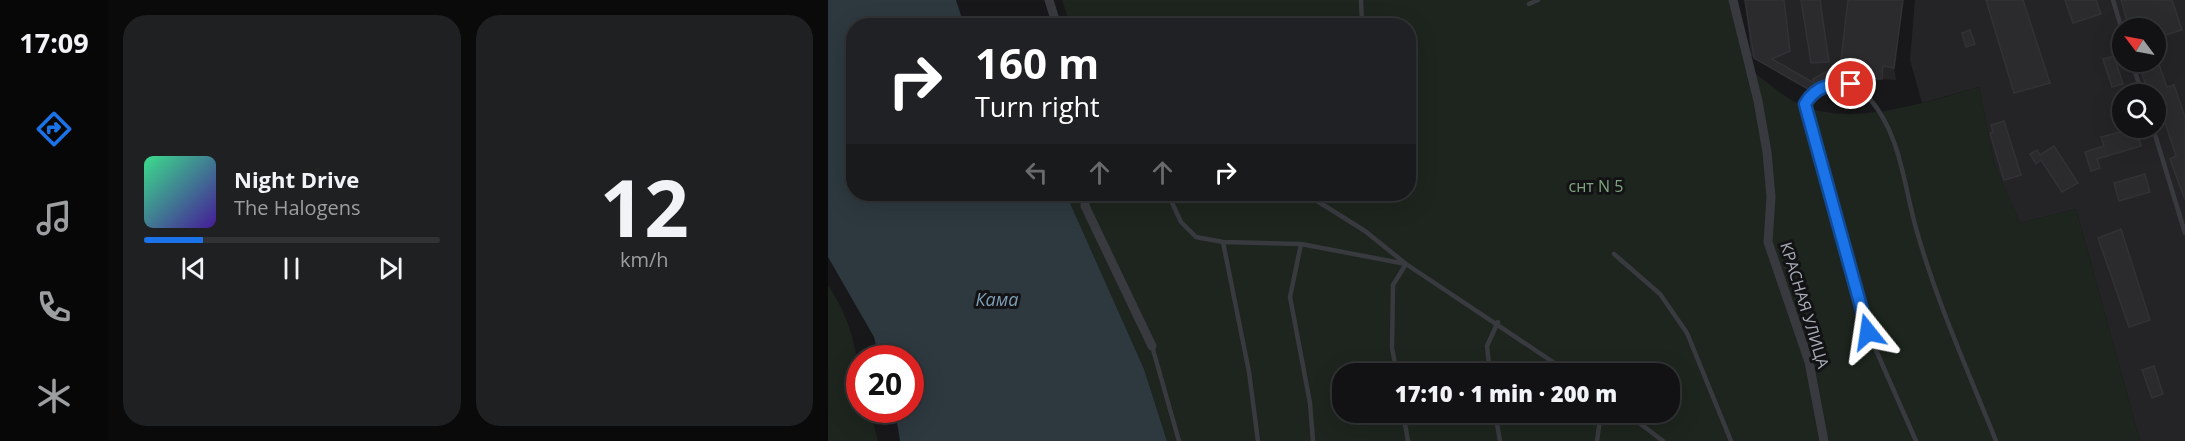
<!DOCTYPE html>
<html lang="en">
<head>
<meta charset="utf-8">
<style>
  :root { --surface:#121214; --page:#1f2022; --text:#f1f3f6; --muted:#9c9ea0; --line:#313234; --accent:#1a73e8 }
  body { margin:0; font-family:"Open Sans",sans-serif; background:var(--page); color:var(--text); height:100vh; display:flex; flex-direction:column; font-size:22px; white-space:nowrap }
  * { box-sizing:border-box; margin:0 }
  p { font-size:20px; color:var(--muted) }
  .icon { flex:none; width:33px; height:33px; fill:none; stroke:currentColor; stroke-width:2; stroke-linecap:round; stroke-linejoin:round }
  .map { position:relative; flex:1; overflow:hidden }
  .side { display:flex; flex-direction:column; gap:15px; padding:15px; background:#0a0a0b; width:720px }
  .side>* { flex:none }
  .banner { position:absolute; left:18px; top:18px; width:570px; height:183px; border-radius:24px; box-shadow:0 6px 24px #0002,0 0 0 2px var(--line); background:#202124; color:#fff; overflow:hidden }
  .needle { width:39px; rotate:302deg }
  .buttons { position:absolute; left:1284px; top:18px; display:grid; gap:12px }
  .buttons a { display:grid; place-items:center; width:54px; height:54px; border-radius:50%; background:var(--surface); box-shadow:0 6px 24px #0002,0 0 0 2px var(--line); font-size:30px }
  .speed { position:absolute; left:18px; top:345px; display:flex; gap:12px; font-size:30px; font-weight:700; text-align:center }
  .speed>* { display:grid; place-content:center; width:78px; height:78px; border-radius:50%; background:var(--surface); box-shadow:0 6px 24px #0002,0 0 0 2px var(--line); line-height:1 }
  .speed .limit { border:9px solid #d22; background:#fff; color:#111 }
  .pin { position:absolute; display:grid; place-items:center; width:51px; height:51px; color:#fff; margin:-26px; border:3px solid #fff; border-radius:50%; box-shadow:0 2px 6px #0007 }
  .me { position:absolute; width:66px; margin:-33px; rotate:345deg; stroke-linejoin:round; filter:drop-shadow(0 0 4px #0008) }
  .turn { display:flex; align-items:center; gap:21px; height:126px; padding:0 30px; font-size:27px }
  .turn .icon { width:78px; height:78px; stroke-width:2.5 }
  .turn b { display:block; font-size:42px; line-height:51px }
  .lanes { display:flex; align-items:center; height:57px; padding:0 30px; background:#0003; justify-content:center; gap:30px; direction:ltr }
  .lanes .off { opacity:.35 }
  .side .tile { flex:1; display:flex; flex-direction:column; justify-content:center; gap:9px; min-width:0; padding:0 21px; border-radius:24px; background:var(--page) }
  .side .dial { align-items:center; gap:0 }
  .dial b { font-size:78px; line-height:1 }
  .song { display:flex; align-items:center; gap:18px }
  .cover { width:72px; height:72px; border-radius:9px; background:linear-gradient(135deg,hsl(150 70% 55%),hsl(260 70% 35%)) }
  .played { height:6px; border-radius:3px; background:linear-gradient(90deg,var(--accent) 20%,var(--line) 20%) }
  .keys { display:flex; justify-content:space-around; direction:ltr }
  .side .tiles { flex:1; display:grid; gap:15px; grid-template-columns:repeat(2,1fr) }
  .trip { position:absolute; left:504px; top:363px; width:348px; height:60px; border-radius:24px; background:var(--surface); box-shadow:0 6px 24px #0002,0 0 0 2px var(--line); font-weight:800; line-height:60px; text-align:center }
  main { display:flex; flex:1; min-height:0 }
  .tab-bar { display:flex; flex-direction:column; width:108px; justify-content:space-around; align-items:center; background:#070708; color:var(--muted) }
  .tab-bar .icon { width:42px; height:42px }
  .tab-bar .selected { color:var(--accent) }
  .tab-bar b { font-size:27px; color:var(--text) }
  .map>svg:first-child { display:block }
</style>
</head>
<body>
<main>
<nav class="tab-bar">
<b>17:09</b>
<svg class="icon selected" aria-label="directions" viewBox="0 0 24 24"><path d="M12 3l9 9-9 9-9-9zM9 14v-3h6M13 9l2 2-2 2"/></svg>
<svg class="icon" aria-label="music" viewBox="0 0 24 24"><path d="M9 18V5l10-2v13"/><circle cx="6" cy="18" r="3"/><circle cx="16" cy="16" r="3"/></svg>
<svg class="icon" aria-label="phone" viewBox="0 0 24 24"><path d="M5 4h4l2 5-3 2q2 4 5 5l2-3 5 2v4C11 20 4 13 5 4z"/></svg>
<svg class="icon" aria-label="climate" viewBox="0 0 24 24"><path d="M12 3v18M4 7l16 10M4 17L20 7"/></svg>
</nav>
<section class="side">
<div class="tiles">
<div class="tile">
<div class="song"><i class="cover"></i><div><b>Night Drive</b><p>The Halogens</p></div></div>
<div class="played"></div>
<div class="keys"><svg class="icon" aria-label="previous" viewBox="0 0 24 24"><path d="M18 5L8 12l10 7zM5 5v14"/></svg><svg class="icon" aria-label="pause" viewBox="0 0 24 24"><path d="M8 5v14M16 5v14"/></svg><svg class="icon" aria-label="next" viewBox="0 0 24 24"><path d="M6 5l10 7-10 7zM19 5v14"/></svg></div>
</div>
<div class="tile dial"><b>12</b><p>km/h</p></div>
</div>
</section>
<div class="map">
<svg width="1357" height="441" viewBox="0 0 1357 441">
  <rect width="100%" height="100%" fill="#18181a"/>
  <path fill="#242427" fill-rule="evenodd" d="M917 0H1075L1066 68 1068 80 1012 77 980 89 923 56Z
    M1087 0H1357V441H1312L1248 209 1192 223 1167 166 1151 87 1094 103 1082 60ZM1294 28H1328V62H1294ZM1294 94H1328V128H1294Z"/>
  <path fill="#1d251e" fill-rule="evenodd" d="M234 0H907L916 65C935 78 955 98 976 106 1026 127 1102 101 1151 87L1167 166 1192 223 1248 209 1312 441H339L316 369 238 194H580V26L242 25ZM514 374H842V412H514Z
    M0 285C27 326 32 361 32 410H42L50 441H0Z"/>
  <path fill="#2d383f" d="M0 0H128L136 25 26 26V194H238L316 369 339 441H72L67 410H82V358H51L46 337 0 257Z"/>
  <path fill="#2b2b2e" stroke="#323236" stroke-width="1.5" d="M917 0H956L962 51 944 59 986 83 985 79 1003 69 1004 79 980 89 926 58Z
    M973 0H992L1001 62 983 63Z
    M1020 0H1075L1066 68 1055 66 1054 79 1030 78 1031 70 1010 78 1012 64 1020 60H1013Z
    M1158 0H1195L1222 83 1186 93Z
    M1237 0H1268L1273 14 1245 23Z
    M1293 0H1344L1354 30 1328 38V28H1301Z
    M1142 30 1147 44 1138 47 1134 33Z
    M1286 56 1295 84 1284 87 1275 59Z
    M1329 59 1339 87 1346 85 1357 117V200L1342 159 1348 156 1327 92 1321 94 1311 65Z
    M1176 121 1193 175 1176 180 1162 133 1165 132 1163 125Z
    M1308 128 1313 146 1269 159 1272 168 1263 171 1257 152 1276 146 1273 137Z
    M1226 146 1250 183 1234 192 1213 160 1208 164 1202 154 1209 150 1212 155Z
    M1317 174 1322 192 1291 201 1286 183Z
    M1293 229 1322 320 1301 327 1270 238Z
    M1326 366 1335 394 1324 398 1314 370Z"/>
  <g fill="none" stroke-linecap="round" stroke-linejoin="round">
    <path stroke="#393a3f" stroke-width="4.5" d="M533 0 534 26
      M1285 0 1294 30
      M701 4 710 0
      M394 23 395 26
      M1304 62 1314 94
      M1325 128 1357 233
      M340 194 353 222 368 237 395 242 473 244 578 264 743 374
      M478 194 537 231 578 264 565 285 564 348 569 374
      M395 242 421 372 430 441
      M473 244 462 297 482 403 485 441
      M786 254 832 294 859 333 903 441
      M324 346 351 441
      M662 374 659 346 670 322
      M575 412 580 441
      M667 412 672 441
      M797 412 835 441
      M769 441 773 412
      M1088 441 1040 332 977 104C992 79 1022 76 1041 98 1074 135 1076 190 1090 235 1110 305 1141 373 1168 441"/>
    <path stroke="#393a3f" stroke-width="9" d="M221 0 229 26
      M905 0 930 101 939 152 943 197 940 242 981 362 996 441
      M258 194 257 206 324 346"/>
  </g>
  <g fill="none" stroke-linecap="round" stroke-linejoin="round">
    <defs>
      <path id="route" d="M1023 84C1003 84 988 85 977 104L1040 332"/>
    </defs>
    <use href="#route" stroke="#114b97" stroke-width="15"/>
    <use href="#route" stroke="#1a73e8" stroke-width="10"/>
  </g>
  <g text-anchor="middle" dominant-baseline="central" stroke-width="6" stroke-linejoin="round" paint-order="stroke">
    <g font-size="16" fill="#80a680" stroke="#131315">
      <text x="768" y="186">снт N 5</text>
    </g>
    <g font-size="16" fill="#aaafba" stroke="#131315">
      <text transform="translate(977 305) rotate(73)">КРАСНАЯ УЛИЦА</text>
    </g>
    <g font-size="18" font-style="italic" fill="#7f9fb6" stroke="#131315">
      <text x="169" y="299">Кама</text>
    </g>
  </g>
</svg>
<div class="buttons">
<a><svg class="needle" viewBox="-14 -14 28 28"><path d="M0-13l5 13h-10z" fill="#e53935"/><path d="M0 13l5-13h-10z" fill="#9c9ea0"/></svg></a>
<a><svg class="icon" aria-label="search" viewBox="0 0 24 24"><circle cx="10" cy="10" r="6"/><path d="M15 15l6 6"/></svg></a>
</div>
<div class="speed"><div class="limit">20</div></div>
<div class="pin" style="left:1023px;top:84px;background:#d93025"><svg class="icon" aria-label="arrive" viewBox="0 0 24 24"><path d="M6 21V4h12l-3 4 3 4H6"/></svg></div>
<svg class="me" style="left:1040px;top:332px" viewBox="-20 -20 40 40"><path d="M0-17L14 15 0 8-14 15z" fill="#1a73e8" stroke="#fff" stroke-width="4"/></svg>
<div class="trip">17:10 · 1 min · 200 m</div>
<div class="banner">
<div class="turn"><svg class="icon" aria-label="right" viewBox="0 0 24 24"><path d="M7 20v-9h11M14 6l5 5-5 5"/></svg><div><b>160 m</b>Turn right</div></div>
<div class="lanes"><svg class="icon off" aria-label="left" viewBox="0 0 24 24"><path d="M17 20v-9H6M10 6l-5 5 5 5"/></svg><svg class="icon off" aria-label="ahead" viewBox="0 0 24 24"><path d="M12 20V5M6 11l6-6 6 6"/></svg><svg class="icon off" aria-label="ahead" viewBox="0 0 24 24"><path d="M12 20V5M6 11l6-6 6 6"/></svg><svg class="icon" aria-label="right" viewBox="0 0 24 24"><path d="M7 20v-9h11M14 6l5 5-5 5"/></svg></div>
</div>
</div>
</main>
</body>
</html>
